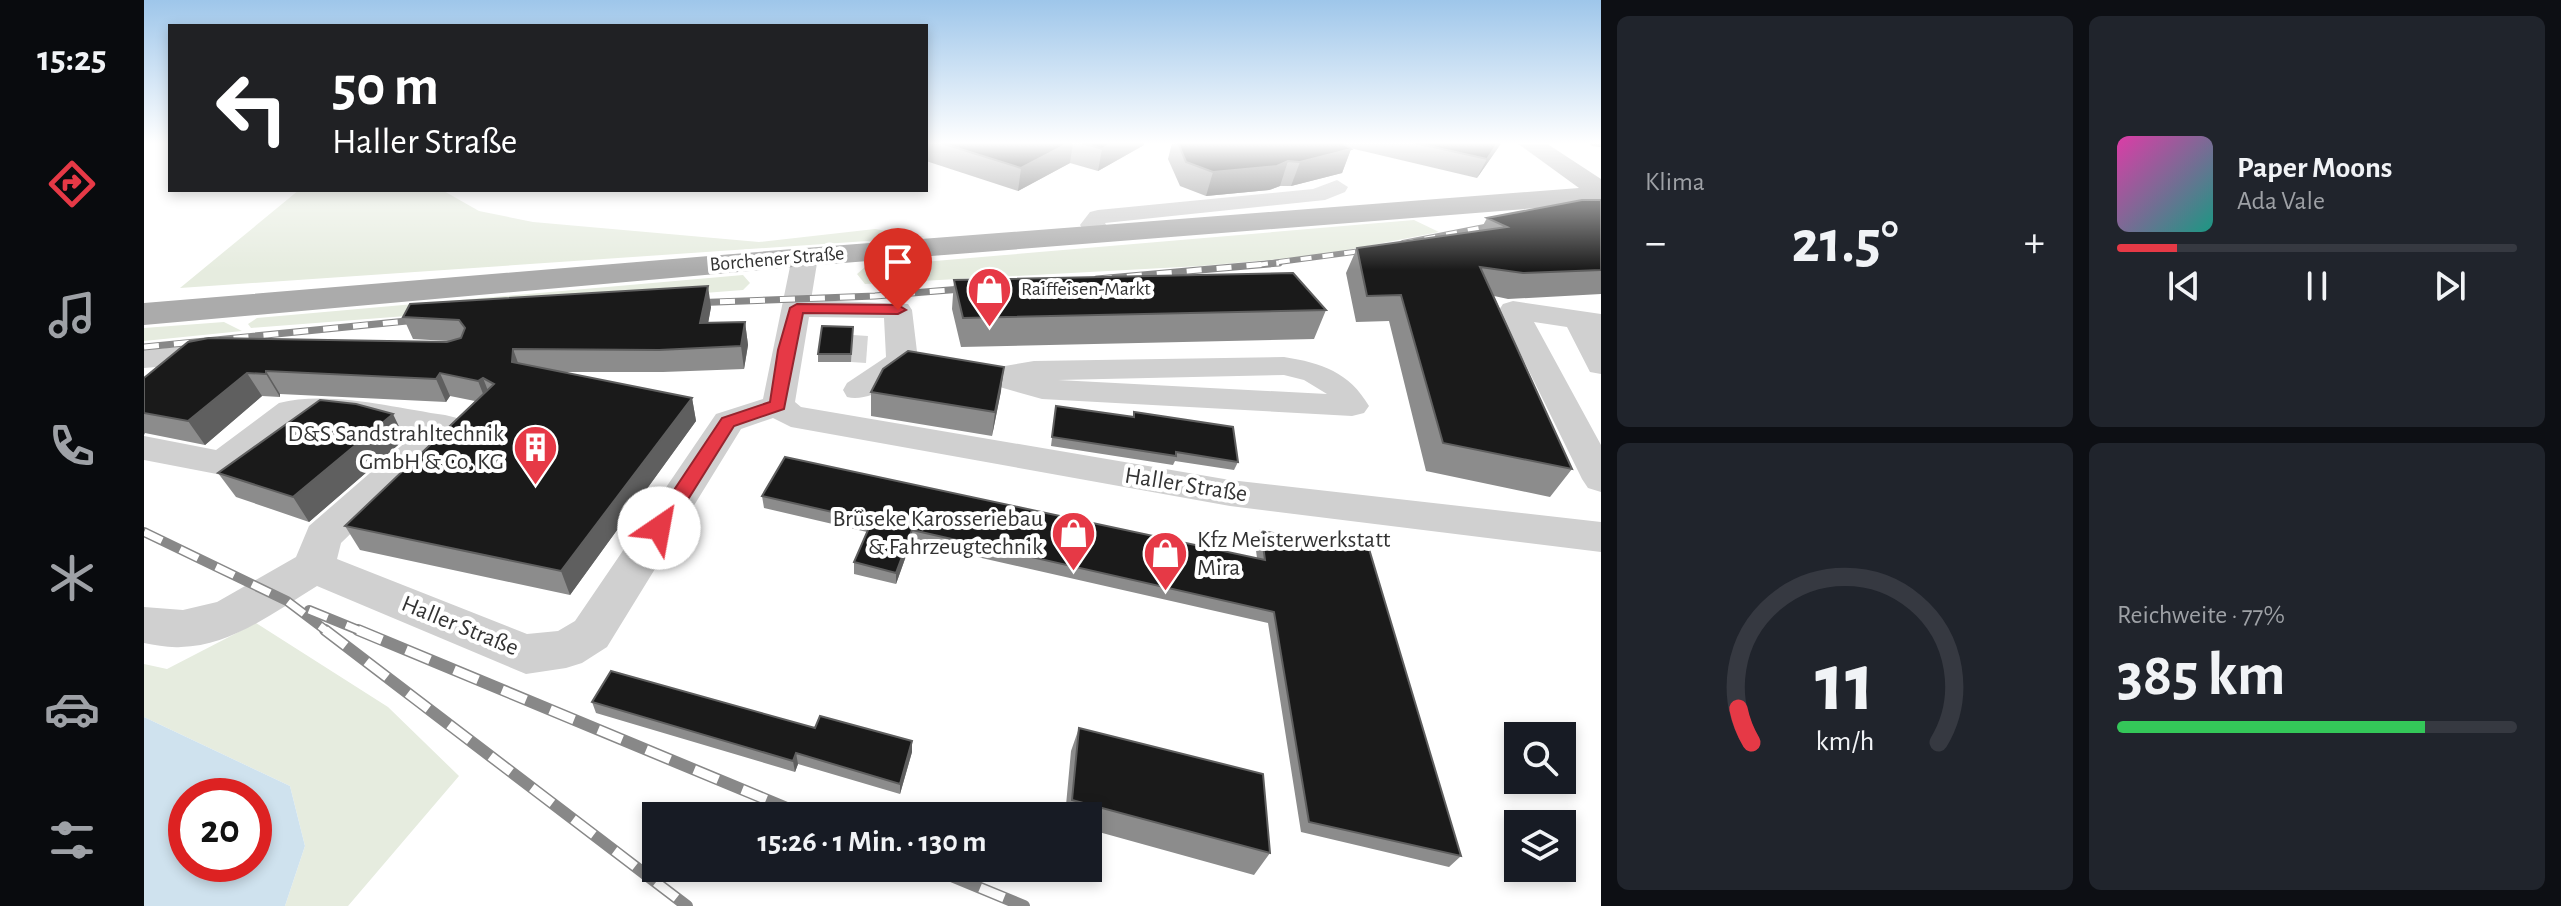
<!DOCTYPE html>
<html lang="de">
<head>
<meta charset="utf-8">
<style>
  :root { --surface:#171b24; --page:#20242c; --text:#f1f3f6; --muted:#9ea1a6; --line:#363941; --accent:#e63946 }
  body { margin:0; font-family:"Alegreya Sans",sans-serif; background:var(--page); color:var(--text); height:100vh; display:flex; flex-direction:column; font-size:30px; white-space:nowrap }
  * { box-sizing:border-box; margin:0 }
  p { font-size:26px; color:var(--muted) }
  .icon { flex:none; width:44px; height:44px; fill:none; stroke:currentColor; stroke-width:2; stroke-linecap:round; stroke-linejoin:round }
  .map { position:relative; flex:1; overflow:hidden }
  .panel { display:flex; flex-direction:column; gap:16px; padding:16px; background:#0d0f14; width:960px }
  .panel>* { flex:none }
  .hud { position:absolute; left:24px; top:24px; width:760px; height:168px; border-radius:0px; box-shadow:0 4px 12px #0003; background:#202124; color:#fff; overflow:hidden }
  .fabs { position:absolute; left:1360px; top:722px; display:grid; gap:16px }
  .fabs a { display:grid; place-items:center; width:72px; height:72px; border-radius:0px; background:var(--surface); box-shadow:0 4px 12px #0003; font-size:40px }
  .speed { position:absolute; left:24px; top:778px; display:flex; gap:16px; font-size:40px; font-weight:700; text-align:center }
  .speed>* { display:grid; place-content:center; width:104px; height:104px; border-radius:50%; background:var(--surface); box-shadow:0 4px 12px #0003; line-height:1 }
  .speed .limit { border:12px solid #d22; background:#fff; color:#111 }
  .pin { position:absolute; display:grid; place-items:center; width:68px; height:68px; color:#fff; margin:-82px -34px; border-radius:50% 50% 50% 0; rotate:-45deg; box-shadow:0 0 8px #0007 }
  .pin .icon { rotate:45deg }
  .me { position:absolute; width:88px; margin:-44px; rotate:33deg; stroke-linejoin:round; filter:drop-shadow(0 0 6px #0008) }
  .turn { display:flex; align-items:center; gap:28px; height:168px; padding:0 32px; font-size:36px }
  .turn .icon { width:104px; height:104px; stroke-width:2.5 }
  .turn b { display:block; font-size:56px; line-height:68px }
  .big { font-size:60px; font-weight:700; line-height:1.1 }
  .panel .card { flex:1; display:flex; flex-direction:column; justify-content:center; gap:12px; min-width:0; padding:0 28px; border-radius:12px; background:var(--page) }
  .panel .dial { align-items:center; gap:0 }
  .dial svg { height:208px; overflow:visible; fill:none; stroke:var(--line); stroke-width:7; stroke-linecap:round; text-anchor:middle }
  .dial text { fill:var(--text); stroke:none }
  .song { display:flex; align-items:center; gap:24px }
  .cover { width:96px; height:96px; border-radius:12px; background:linear-gradient(135deg,hsl(320 70% 55%),hsl(170 70% 35%)) }
  .played { height:8px; border-radius:4px; background:linear-gradient(90deg,var(--accent) 15%,var(--line) 15%) }
  .keys { display:flex; justify-content:space-around; direction:ltr }
  .heat { display:flex; justify-content:space-between; align-items:center; font-size:44px; direction:ltr }
  .charge { height:12px; border-radius:6px; background:linear-gradient(90deg,#34c759 77%,var(--line) 0) }
  .panel .tiles { flex:1; display:grid; gap:16px; grid-template-columns:repeat(2,1fr) }
  .trip { position:absolute; left:498px; top:802px; width:460px; height:80px; border-radius:0px; background:var(--surface); box-shadow:0 4px 12px #0003; font-weight:700; line-height:80px; text-align:center }
  main { display:flex; flex:1; min-height:0 }
  .dock { display:flex; flex-direction:column; width:144px; justify-content:space-around; align-items:center; background:#090b0e; color:var(--muted) }
  .dock .icon { width:56px; height:56px }
  .dock .active { color:var(--accent) }
  .dock b { font-size:36px; color:var(--text) }
  .map>svg:first-child { display:block }
</style>
</head>
<body>
<main>
<nav class="dock">
<b>15:25</b>
<svg class="icon active" aria-label="directions" viewBox="0 0 24 24"><path d="M12 3l9 9-9 9-9-9zM9 14v-3h6M13 9l2 2-2 2"/></svg>
<svg class="icon" aria-label="music" viewBox="0 0 24 24"><path d="M9 18V5l10-2v13"/><circle cx="6" cy="18" r="3"/><circle cx="16" cy="16" r="3"/></svg>
<svg class="icon" aria-label="phone" viewBox="0 0 24 24"><path d="M5 4h4l2 5-3 2q2 4 5 5l2-3 5 2v4C11 20 4 13 5 4z"/></svg>
<svg class="icon" aria-label="climate" viewBox="0 0 24 24"><path d="M12 3v18M4 7l16 10M4 17L20 7"/></svg>
<svg class="icon" aria-label="car" viewBox="0 0 24 24"><path d="M5 17H2v-5l4-1 3-4h7l3 4 3 1v5h-3M9 17h6M6 11h13"/><circle cx="7" cy="17" r="2"/><circle cx="17" cy="17" r="2"/></svg>
<svg class="icon" aria-label="filters" viewBox="0 0 24 24"><path d="M4 7h16M4 17h16"/><circle cx="9" cy="7" r="2"/><circle cx="15" cy="17" r="2"/></svg>
</nav>
<div class="map">
<svg width="1457" height="906" viewBox="0 0 1457 906">
  <rect width="100%" height="100%" fill="#fff"/>
  <path fill="#e6ecdf" d="M155 190H298L335 211 389 222 615 242 731 229 781 237 36 288Z
    M1270 220 1295 232 1173 256 1056 266 721 284 713 274 721 267Z
    M599 275 606 283 599 290 107 328 104 324 113 318Z
    M80 322 98 331 0 341V328Z
    M112 623 244 707 315 776 204 906H141L161 846 146 786 0 717V664L23 669Z"/>
  <path fill="#cfe2ee" fill-rule="evenodd" d="M0 717 146 786 161 846 141 906H0ZM42 796H110V864H42Z"/>
  <g fill="none" stroke-linecap="round" stroke-linejoin="round">
    <path stroke="#d6d6d6" stroke-width="30" stroke-dasharray="30 15" stroke-linecap="butt" d="M707 362 709 335"/>
    <path fill="#d0d0d0" fill-rule="evenodd" d="M1193 180 1204 187 1201 192 1181 200 961 223 967 233 964 238C949 242 944 237 936 225L946 212 954 210 1169 189Z
      M661 249 670 252 674 257 667 300 764 304 768 310 774 360C760 379 727 403 703 397L699 390 703 383 742 357 740 318 665 317 651 402 657 407 1086 480 1457 522V552L1086 506 647 427 629 418 597 429 463 647 438 663 422 668 382 674 173 586C132 611 87 646 37 647 25 648 12 645 0 643V607L39 610 73 602 152 557 165 526 272 433 197 421H155L91 472 78 475 0 460V436L72 450 135 403C183 390 252 408 301 415L313 418 318 426 197 543 193 559 383 634 414 631 431 621 572 414 619 399 648 257 652 252Z
      M1369 301 1457 314V374L1446 372 1423 327 1390 322 1457 445V492L1444 488 1438 479 1355 310 1359 304Z
      M45 346 56 348 60 355 56 362 12 401 0 404V377L12 367 0 368V350Z
      M1140 357C1178 363 1205 372 1225 406L1220 413 1208 416 898 399 852 386 799 378 794 371 799 364 810 361 855 367 890 361ZM1140 375 1160 380 1183 394 914 380Z"/>
    <path fill="#ababab" fill-rule="evenodd" d="M1373 143H1402L1457 179V203L661 266 0 325V303L661 248 1435 188Z"/>
    <defs>
      <path id="rail-far3" d="M1259 243 1361 223
        M1113 265 1232 249"/>
      <path id="rail-far2" d="M953 279 1135 263
        M546 303 731 296 830 288
        M0 347 283 319"/>
      <path id="rail-far1" d="M0 532 143 601 184 632
        M165 610 219 632"/>
      <path id="rail" d="M181 630 543 906
        M214 630 662 816
        M788 868 880 906"/>
    </defs>
    <use href="#rail-far3" stroke="#888" stroke-width="6"/>
    <use href="#rail-far2" stroke="#888" stroke-width="7"/>
    <use href="#rail-far1" stroke="#888" stroke-width="10"/>
    <use href="#rail" stroke="#888" stroke-width="12"/>
    <use href="#rail-far3" stroke="#fff" stroke-width="4" stroke-dasharray="11" stroke-linecap="butt"/>
    <use href="#rail-far2" stroke="#fff" stroke-width="5" stroke-dasharray="15" stroke-linecap="butt"/>
    <use href="#rail-far1" stroke="#fff" stroke-width="7" stroke-dasharray="20" stroke-linecap="butt"/>
    <use href="#rail" stroke="#fff" stroke-width="9" stroke-dasharray="26" stroke-linecap="butt"/>
  </g>
  <path fill="#8c8c8c" d="M782 143H1000V145L954 171 926 163 874 191 782 161Z
    M1028 143H1357L1333 178 1206 148 1207 149 1198 173 1147 186H1136L1125 190 1062 196 1036 186 1024 159Z
    M1445 143H1457V147L1448 146Z
    M1457 200V294L1364 299 1350 296 1428 469 1406 497 1282 471 1245 321 1212 322 1202 273 1213 248 1336 231 1343 218Z
    M810 280 1182 310 1170 339 817 347 808 309Z
    M567 307 564 323 601 322 604 345 600 369 519 372H417L548 398 552 421 426 595 216 550 201 526 331 401 306 396 302 402 136 394V397L118 396 61 445 1 433 0 435V378L304 341 269 339 259 317Z
    M709 327 707 362H674V354Z
    M857 391 848 436 727 416V392Z
    M990 412 1094 462 1090 470 1031 461 1029 465 907 446 911 414 989 417Z
    M261 439 165 522 92 497 74 473Z
    M618 496 1113 558 1111 543 1117 531 1317 856 1305 867 1157 832 1124 623 767 542 752 584 710 574V562L723 532 620 508Z
    M448 702 671 728 768 752 756 794 654 764 651 772 452 713Z
    M935 728 1126 853 1110 875 944 829V816H921L927 751Z"/>
  <path fill="#5f5f5f" d="M925 143H929L926 163 874 191 877 168Z
    M968 143H1000V145L954 171 958 149Z
    M1354 143H1357L1354 148 1333 178 1343 159Z
    M1207 149 1198 173 1147 186 1156 162Z
    M1144 161 1136 186 1125 190 1062 196 1069 172Z
    M564 286 567 307 560 346 556 323Z
    M601 322 604 345 600 369 597 346Z
    M369 349 377 371 368 362Z
    M860 367 857 391 848 436 851 412Z
    M122 371 136 394V397L122 374Z
    M103 373 118 396 61 445 44 421Z
    M296 373 306 396 302 402 292 379Z
    M339 378 348 401 343 404 334 381Z
    M548 398 552 421 426 595 417 571Z
    M249 414 261 439 165 522 149 497Z
    M768 530 767 542 752 584V573Z
    M768 741V752L756 794V784Z
    M652 753 654 764 651 772 649 761Z"/>
  <path fill="#1a1a1a" stroke="#5f5f5f" stroke-width="2" d="M797 143H925L877 168Z
    M938 143H968L958 149Z
    M1034 143H1198L1207 149 1156 162 1144 161 1133 166 1069 172 1042 162Z
    M1271 143H1354L1343 159Z
    M1438 200H1457V270L1379 273 1336 267 1428 469 1299 443 1257 295 1223 296 1213 248 1363 227 1343 218Z
    M1149 273 1182 310 819 318 810 280Z
    M564 286 556 323 601 322 597 346 515 350 369 349 368 362 548 398 417 571 201 526 350 384 339 378 334 381 296 373 292 379 122 371V374L103 373 44 421 0 413V378L44 342 65 338 303 342 317 338 321 328 315 320 259 317 266 304Z
    M678 326 709 327 707 354H674Z
    M764 351 860 367 851 412 727 392 739 369Z
    M176 400 212 404 249 414 149 497 74 473Z
    M912 406 990 417V412L1089 427 1094 462 1032 452V456L908 437Z
    M641 457 1121 560 1117 531 1225 549 1317 856 1165 822 1130 612 768 530 752 573 710 562 728 521 618 496Z
    M467 671 671 728 676 716 768 741 756 784 652 753 649 761 448 702Z
    M935 728 1119 774 1126 853 928 800Z"/>
  <linearGradient id="sky" x2="0" y2="1"><stop stop-color="#9ec6ea"/><stop offset="0.53" stop-color="#fff"/><stop offset="1" stop-color="#fff" stop-opacity="0"/></linearGradient>
  <rect width="1457" height="270" fill="url(#sky)"/>
  <path fill="#e63946" stroke="#96252e" stroke-width="2" d="M653 304 754 305 762 310 754 314 659 313 640 409 590 426 523 533H508L505 528 508 523 578 418 626 402 634 350 646 308Z"/>
  <defs>
    <symbol id="shop-pin" viewBox="-11 -11 22 30"><path d="M0 17L-7.5 6A9.5 9.5 0 1 1 7.5 6Z" fill="#e63946" stroke="#fff"/><path d="M-5-2.5h2.3a2.7 3.5 0 0 1 5.4 0H5L5.5 6h-11ZM-1.5-2.5h3a1.5 2.3 0 0 0-3 0Z" fill="#fff"/></symbol>
    <symbol id="building-pin" viewBox="-11 -11 22 30"><path d="M0 17L-7.5 6A9.5 9.5 0 1 1 7.5 6Z" fill="#e63946" stroke="#fff"/><path d="M-4-6H4V6H1V3H-1V6H-4ZM-2.5-4.3h1.7v1.8h-1.7ZM.8-4.3h1.7v1.8H.8ZM-2.5-1h1.7V.8h-1.7ZM.8-1h1.7V.8H.8Z" fill="#fff"/></symbol>
  </defs>
  <g fill-rule="evenodd">
    <use href="#shop-pin" x="820" y="264" width="51" height="69"/>
    <use href="#building-pin" x="366" y="422" width="51" height="69"/>
    <use href="#shop-pin" x="904" y="508" width="51" height="69"/>
    <use href="#shop-pin" x="996" y="528" width="51" height="69"/>
  </g>
  <g text-anchor="middle" dominant-baseline="central" stroke-width="8" stroke-linejoin="round" paint-order="stroke">
    <g font-size="20" fill="#333" stroke="#fff">
      <text transform="translate(633 259) rotate(-5)">Borchener Straße</text>
    </g>
    <g font-size="20" fill="#333" stroke="#fff" text-anchor="start">
      <text x="877" y="289">Raiffeisen-Markt</text>
    </g>
    <g font-size="24" fill="#333" stroke="#fff" text-anchor="end">
      <text x="360" y="434">D&amp;S Sandstrahltechnik<tspan x="360" dy="28">GmbH &amp; Co. KG</tspan></text>
      <text x="899" y="519">Brüseke Karosseriebau<tspan x="899" dy="28">&amp; Fahrzeugtechnik</tspan></text>
      <text x="1053" y="540" text-anchor="start">Kfz Meisterwerkstatt<tspan x="1053" dy="28">Mira</tspan></text>
    </g>
    <g font-size="24" fill="#333" stroke="#fff">
      <text transform="translate(1042 485) rotate(9)">Haller Straße</text>
      <text transform="translate(316 626) rotate(22)">Haller Straße</text>
    </g>
  </g>
</svg>
<div class="fabs">
<a><svg class="icon" aria-label="search" viewBox="0 0 24 24"><circle cx="10" cy="10" r="6"/><path d="M15 15l6 6"/></svg></a>
<a><svg class="icon" aria-label="layers" viewBox="0 0 24 24"><path d="M12 4l9 5-9 5-9-5zM3 14l9 5 9-5"/></svg></a>
</div>
<div class="speed"><div class="limit">20</div></div>
<div class="pin" style="left:754px;top:310px;background:#d93025"><svg class="icon" aria-label="arrive" viewBox="0 0 24 24"><path d="M6 21V4h12l-3 4 3 4H6"/></svg></div>
<svg class="me" style="left:515px;top:528px" viewBox="-20 -20 40 40"><circle r="19" fill="#fff"/><path d="M0-13L10 11 0 6-10 11z" fill="#e63946"/></svg>
<div class="trip">15:26 · 1 Min. · 130 m</div>
<div class="hud">
<div class="turn"><svg class="icon" aria-label="left" viewBox="0 0 24 24"><path d="M17 20v-9H6M10 6l-5 5 5 5"/></svg><div><b>50 m</b>Haller Straße</div></div>
</div>
</div>
<section class="panel">
<div class="tiles">
<div class="card"><p>Klima</p>
<div class="heat"><a>−</a><b class="big">21.5°</b><a>+</a></div>
</div>
<div class="card">
<div class="song"><i class="cover"></i><div><b>Paper Moons</b><p>Ada Vale</p></div></div>
<div class="played"></div>
<div class="keys"><svg class="icon" aria-label="previous" viewBox="0 0 24 24"><path d="M18 5L8 12l10 7zM5 5v14"/></svg><svg class="icon" aria-label="pause" viewBox="0 0 24 24"><path d="M8 5v14M16 5v14"/></svg><svg class="icon" aria-label="next" viewBox="0 0 24 24"><path d="M6 5l10 7-10 7zM19 5v14"/></svg></div>
</div>
<div class="card dial"><svg viewBox="0 0 100 80">
<path d="M14 69A42 42 0 1 1 86 69"/>
<path d="M14 69A42 42 0 0 1 9 56" stroke="#e63946"/>
<text x="50" y="56" font-size="32" font-weight="700">11</text>
<text x="50" y="72" font-size="11">km/h</text>
</svg></div>
<div class="card"><p>Reichweite · 77%</p><b class="big">385 km</b><div class="charge"></div></div>
</div>
</section>
</main>
</body>
</html>
